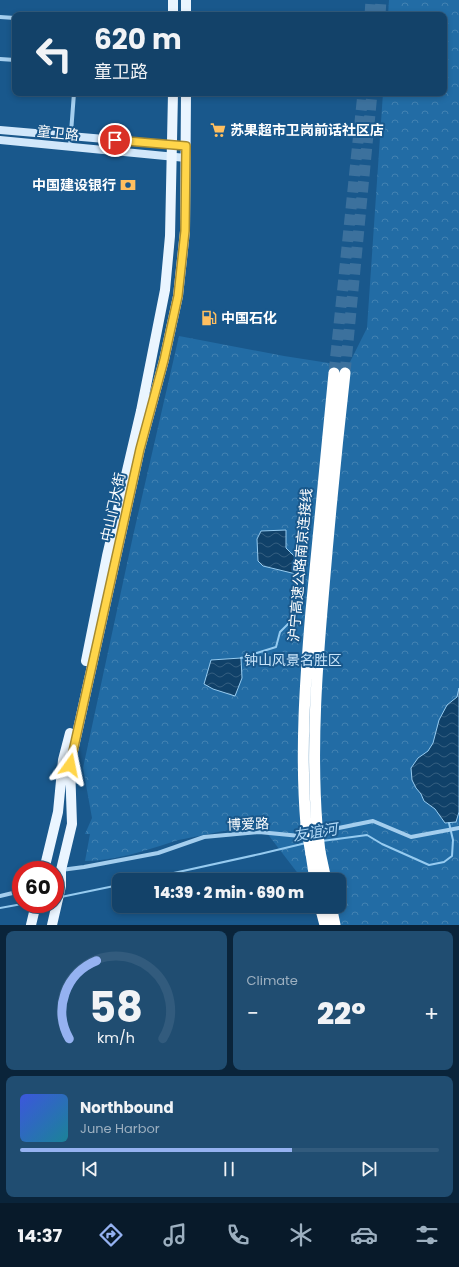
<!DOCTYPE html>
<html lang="en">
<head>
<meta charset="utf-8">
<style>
  :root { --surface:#134269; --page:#204d71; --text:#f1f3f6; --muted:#9db0c0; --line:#325b7d; --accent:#95b2f1 }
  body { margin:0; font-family:Poppins,"Noto Sans SC",sans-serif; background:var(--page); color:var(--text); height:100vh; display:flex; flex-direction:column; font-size:15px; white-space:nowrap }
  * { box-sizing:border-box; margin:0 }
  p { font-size:13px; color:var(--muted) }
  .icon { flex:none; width:22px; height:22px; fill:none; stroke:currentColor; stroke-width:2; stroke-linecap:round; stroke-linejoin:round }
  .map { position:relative; height:925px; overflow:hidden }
  .details { display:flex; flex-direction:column; gap:6px; padding:6px; background:#0a243a; flex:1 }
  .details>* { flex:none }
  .banner { position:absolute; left:12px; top:12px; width:435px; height:84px; border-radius:8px; box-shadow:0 2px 6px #0003,0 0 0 1px var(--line); background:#134269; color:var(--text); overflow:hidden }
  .speed { position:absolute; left:12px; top:861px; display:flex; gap:8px; font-size:20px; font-weight:700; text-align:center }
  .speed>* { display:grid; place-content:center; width:52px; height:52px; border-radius:50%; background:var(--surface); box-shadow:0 2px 6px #0003,0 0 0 1px var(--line); line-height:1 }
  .speed .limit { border:6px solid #d22; background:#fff; color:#111 }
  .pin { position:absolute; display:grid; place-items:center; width:34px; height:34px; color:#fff; margin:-17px; border:2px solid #fff; border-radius:50%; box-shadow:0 1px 4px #0007 }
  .me { position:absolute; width:44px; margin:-22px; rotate:12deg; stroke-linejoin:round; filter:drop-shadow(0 0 3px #0008) }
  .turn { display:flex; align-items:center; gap:14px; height:84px; padding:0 16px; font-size:18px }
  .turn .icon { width:52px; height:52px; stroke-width:2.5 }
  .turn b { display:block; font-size:28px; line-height:34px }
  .big { font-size:30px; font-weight:800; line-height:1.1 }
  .details .card { flex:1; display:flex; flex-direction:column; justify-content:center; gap:6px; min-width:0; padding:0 14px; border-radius:8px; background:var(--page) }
  .details .dial { align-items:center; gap:0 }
  .dial svg { height:104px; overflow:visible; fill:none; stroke:var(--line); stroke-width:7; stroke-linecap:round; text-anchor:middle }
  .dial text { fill:var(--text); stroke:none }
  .song { display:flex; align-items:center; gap:12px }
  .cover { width:48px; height:48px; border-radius:6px; background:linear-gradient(135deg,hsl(230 70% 55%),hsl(190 70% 35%)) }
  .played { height:4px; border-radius:2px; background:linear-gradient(90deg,var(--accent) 65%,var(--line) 65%) }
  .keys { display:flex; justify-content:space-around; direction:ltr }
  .heat { display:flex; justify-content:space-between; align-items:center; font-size:22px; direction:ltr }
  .details .tiles { flex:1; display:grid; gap:6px; grid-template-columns:1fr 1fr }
  .card:last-child { grid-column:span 2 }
  .trip { position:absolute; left:112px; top:873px; width:234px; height:40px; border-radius:8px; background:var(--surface); box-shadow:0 2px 6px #0003,0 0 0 1px var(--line); font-weight:800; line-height:40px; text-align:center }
  .tab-bar { display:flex; height:64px; justify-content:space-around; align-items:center; background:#081a2a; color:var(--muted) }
  .tab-bar .icon { width:28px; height:28px }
  .tab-bar .selected { color:var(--accent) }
  .tab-bar b { font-size:18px; color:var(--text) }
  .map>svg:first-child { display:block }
</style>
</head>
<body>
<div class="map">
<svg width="459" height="925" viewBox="0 0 459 925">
  <defs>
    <pattern id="forest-crowns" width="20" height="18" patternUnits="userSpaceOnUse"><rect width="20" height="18" fill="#226ca5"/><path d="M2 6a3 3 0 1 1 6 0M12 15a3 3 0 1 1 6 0" fill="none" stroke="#4382b2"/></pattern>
    <pattern id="water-waves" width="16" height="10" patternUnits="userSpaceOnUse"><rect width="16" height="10" fill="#104169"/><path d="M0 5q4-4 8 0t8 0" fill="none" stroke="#345e80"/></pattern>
  </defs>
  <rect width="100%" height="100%" fill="#19588c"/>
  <path fill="url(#forest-crowns)" d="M389 0H459V925H336L323 906H339V880H303L263 828C241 826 220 832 199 836 190 838 180 839 172 842 144 851 114 861 85 861L90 834H85L92 818 83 768 133 536 179 336 284 356 348 366 367 328 383 93H444V15H388Z"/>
  <path fill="url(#water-waves)" stroke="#96cbf0" d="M286 530V548L298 560 296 574 263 566 258 561 257 539 261 531Z
    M241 658 242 678 235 696 213 689 204 684 211 660Z
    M459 688V812L456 822 445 823 435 809 424 801 421 794 416 788 412 780 411 768 418 758 428 751 433 743 439 720 447 705 457 697Z"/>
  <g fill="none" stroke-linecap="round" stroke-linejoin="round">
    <path stroke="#96cbf0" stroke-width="2" d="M241 658 276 647 280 632 291 621 295 598 296 574
      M322 841 367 835 382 844 429 865 444 862 452 856 453 840 449 823
      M142 880 260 854 306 843
      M61 897 119 885
      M0 908 22 904"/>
    <path stroke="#3c719d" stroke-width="11" stroke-dasharray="11 5.5" stroke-linecap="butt" d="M370 15 371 0
      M380 15 381 0
      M334 373 363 93
      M345 373 372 93"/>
    <path stroke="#a4ceee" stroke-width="4" d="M0 17 15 18
      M0 59 15 60
      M70 146 74 93
      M319 832 373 821 411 837 459 828
      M55 874 61 870 84 867 158 853 204 837 259 832 300 836 306 835
      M0 896 21 891"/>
    <path stroke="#d1e7fa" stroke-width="8" d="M0 130 186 146
      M0 140 186 158"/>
    <path stroke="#eaf5ff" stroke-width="10" d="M173 0V15
      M186 0V15
      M86 661 107 556 141 411 165 290 170 236 173 93
      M44 870 58 812 63 760 70 733
      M31 925 36 904
      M52 925 61 886V870L72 824 70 765 140 449 164 360 178 296 185 231 186 93"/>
    <path stroke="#fff" stroke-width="11" d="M306 825C300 753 305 682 311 611 318 531 326 452 334 373
      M317 825C311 745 317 666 324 587 330 515 337 444 345 373
      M320 852 326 880
      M311 854 315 880
      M320 906 325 925
      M331 906 335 925"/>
    <path stroke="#fff" stroke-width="11" d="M306 825 311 854
      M317 825 320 852"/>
  </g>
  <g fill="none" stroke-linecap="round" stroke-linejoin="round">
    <defs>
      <path id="route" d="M70 765 140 449 164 360 178 296 185 231 186 146 115 140"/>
    </defs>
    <use href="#route" stroke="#a68a30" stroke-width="10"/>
    <use href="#route" stroke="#ffd54a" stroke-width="7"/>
  </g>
  <defs>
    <symbol id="supermarket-bare" viewBox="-9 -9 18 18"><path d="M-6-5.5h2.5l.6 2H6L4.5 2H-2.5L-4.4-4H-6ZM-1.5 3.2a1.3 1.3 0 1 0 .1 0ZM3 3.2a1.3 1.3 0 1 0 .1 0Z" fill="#ffbf60" stroke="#19588c" stroke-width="2.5" paint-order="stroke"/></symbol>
    <symbol id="bank-bare" viewBox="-9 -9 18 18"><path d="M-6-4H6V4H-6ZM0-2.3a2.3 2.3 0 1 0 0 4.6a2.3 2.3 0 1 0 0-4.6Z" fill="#ffbf60" stroke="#19588c" stroke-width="2.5" paint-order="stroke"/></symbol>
    <symbol id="fuel-bare" viewBox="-9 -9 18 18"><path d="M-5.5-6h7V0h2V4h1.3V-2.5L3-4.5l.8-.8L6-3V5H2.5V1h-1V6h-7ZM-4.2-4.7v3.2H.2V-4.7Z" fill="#ffbf60" stroke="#19588c" stroke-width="2.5" paint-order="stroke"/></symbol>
  </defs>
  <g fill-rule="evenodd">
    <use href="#supermarket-bare" x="207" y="119" width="22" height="22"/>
    <use href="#bank-bare" x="117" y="174" width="22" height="22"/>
    <use href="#fuel-bare" x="198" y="307" width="22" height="22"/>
  </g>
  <g text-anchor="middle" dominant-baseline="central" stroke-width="4" stroke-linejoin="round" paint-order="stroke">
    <g font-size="14" font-weight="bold" fill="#fff" stroke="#19588c" text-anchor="start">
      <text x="230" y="130">苏果超市卫岗前话社区店</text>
      <text x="116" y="185" text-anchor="end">中国建设银行</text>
      <text x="221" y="318">中国石化</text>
    </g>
    <g font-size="14" fill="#fff" stroke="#19588c">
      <text transform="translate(58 133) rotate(6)">童卫路</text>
      <text transform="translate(113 507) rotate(-78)">中山门大街</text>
      <text transform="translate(300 565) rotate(-85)">沪宁高速公路南京连接线</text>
      <text transform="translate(248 824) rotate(-2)">博爱路</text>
    </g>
    <g font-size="14" fill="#c9e5fa" stroke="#19588c">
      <text x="293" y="660">钟山风景名胜区</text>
    </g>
    <g font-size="15" font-style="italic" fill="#afd7f5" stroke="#19588c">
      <text transform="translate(315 832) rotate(-9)">友谊河</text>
    </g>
  </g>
</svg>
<div class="speed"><div class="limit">60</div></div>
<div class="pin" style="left:115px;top:140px;background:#d93025"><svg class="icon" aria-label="arrive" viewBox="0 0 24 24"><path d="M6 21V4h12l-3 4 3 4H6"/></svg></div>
<svg class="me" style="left:70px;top:765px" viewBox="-20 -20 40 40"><path d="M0-17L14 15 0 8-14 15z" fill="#ffd54a" stroke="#fff" stroke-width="4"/></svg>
<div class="trip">14:39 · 2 min · 690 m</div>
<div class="banner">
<div class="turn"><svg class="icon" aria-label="left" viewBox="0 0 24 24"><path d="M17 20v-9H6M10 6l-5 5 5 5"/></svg><div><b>620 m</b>童卫路</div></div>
</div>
</div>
<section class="details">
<div class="tiles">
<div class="card dial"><svg viewBox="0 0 100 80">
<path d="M14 69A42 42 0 1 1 86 69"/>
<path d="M14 69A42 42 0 0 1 35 9" stroke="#95b2f1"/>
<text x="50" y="56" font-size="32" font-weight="700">58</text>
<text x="50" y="72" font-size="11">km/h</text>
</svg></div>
<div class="card"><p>Climate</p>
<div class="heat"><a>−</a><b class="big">22°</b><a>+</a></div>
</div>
<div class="card">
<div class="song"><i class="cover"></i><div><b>Northbound</b><p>June Harbor</p></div></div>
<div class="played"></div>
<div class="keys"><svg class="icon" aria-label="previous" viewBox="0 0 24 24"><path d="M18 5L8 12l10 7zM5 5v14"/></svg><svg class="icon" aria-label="pause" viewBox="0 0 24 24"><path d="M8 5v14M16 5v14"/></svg><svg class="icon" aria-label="next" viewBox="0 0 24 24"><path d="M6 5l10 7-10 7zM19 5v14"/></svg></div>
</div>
</div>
</section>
<nav class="tab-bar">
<b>14:37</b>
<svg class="icon selected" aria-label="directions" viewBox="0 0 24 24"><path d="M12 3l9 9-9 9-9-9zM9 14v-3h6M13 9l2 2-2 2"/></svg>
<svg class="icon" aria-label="music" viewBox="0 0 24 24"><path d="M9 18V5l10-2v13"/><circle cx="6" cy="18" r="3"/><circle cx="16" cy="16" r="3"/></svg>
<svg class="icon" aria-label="phone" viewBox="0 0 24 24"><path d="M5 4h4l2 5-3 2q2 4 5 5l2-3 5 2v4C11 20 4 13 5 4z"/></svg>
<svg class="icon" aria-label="climate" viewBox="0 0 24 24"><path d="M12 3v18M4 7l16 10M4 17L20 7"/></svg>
<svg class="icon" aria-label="car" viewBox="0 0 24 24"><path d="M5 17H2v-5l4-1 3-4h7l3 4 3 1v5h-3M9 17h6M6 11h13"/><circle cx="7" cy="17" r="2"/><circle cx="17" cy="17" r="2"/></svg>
<svg class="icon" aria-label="filters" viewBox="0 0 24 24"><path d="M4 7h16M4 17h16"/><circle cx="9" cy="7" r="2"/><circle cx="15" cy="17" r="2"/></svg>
</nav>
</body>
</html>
